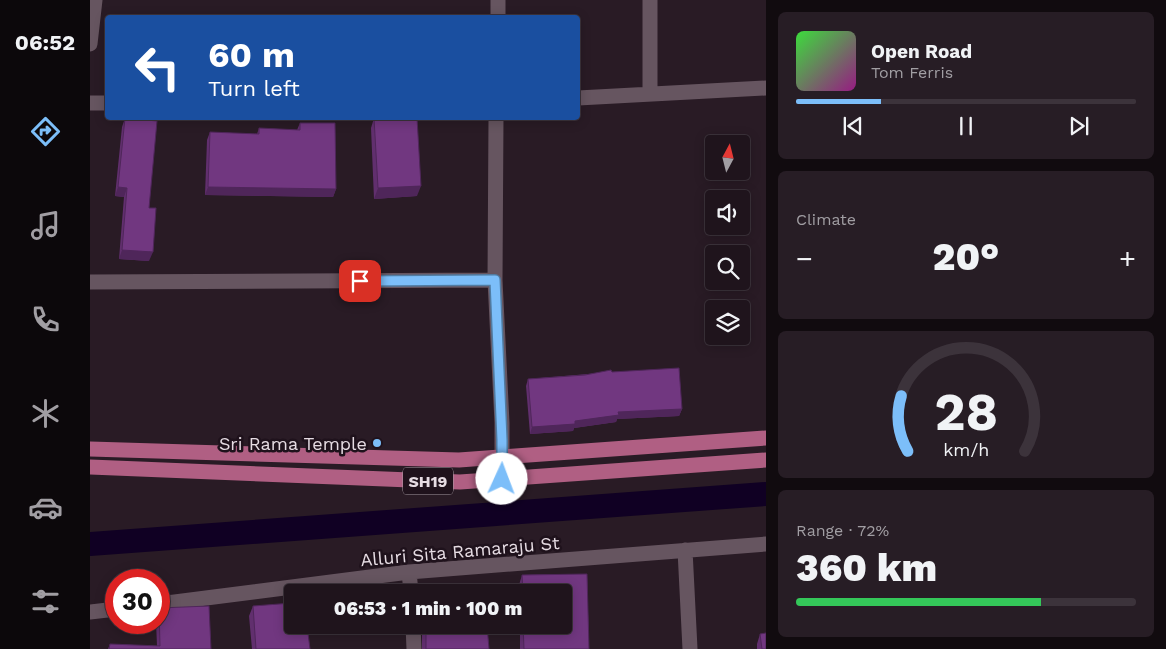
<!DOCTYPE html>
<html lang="en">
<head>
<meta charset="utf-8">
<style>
  :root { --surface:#1f141c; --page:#271d25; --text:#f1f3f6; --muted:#a19ea3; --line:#3c333b; --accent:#7cbef9 }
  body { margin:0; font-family:"Work Sans",sans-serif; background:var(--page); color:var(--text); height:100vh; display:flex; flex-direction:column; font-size:19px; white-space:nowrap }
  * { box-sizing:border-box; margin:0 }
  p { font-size:16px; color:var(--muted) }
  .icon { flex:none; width:28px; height:28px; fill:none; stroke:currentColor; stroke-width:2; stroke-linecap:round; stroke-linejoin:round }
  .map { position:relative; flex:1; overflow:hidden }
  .panel { display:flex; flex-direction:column; gap:12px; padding:12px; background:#110b0f; width:400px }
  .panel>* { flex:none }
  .banner { position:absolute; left:15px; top:15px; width:475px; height:105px; border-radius:5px; box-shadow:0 2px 12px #0003,0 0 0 1px var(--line); background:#1a4fa0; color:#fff; overflow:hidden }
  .needle { width:32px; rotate:7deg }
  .tools { position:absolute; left:615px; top:135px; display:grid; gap:10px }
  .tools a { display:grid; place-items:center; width:45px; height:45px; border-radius:5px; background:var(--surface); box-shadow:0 2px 12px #0003,0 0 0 1px var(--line); font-size:25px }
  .speed { position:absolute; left:15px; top:569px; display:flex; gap:10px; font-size:25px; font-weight:700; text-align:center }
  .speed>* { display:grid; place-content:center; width:65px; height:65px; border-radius:50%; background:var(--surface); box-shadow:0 2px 12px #0003,0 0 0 1px var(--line); line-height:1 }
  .speed .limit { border:8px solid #d22; background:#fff; color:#111 }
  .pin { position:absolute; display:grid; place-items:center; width:42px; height:42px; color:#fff; margin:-21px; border-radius:10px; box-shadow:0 2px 8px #0006 }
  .me { position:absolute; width:55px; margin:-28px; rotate:2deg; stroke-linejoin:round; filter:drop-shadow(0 0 4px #0008) }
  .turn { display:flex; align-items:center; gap:18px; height:105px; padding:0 20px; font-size:22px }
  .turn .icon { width:65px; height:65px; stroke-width:2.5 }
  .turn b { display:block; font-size:35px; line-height:42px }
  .big { font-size:38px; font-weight:800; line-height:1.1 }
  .panel .tile { flex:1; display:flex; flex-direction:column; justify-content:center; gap:8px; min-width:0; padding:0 18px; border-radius:8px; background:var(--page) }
  .panel .dial { align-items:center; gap:0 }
  .dial svg { height:130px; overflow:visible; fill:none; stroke:var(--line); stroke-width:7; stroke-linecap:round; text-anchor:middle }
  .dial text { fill:var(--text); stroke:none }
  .song { display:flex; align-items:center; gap:15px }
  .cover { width:60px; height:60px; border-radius:8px; background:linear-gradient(135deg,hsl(120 70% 55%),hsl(310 70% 35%)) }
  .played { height:5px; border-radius:2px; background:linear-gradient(90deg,var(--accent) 25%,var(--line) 25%) }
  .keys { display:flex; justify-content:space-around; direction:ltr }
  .heat { display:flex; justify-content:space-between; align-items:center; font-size:28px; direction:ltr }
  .charge { height:8px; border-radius:4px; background:linear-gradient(90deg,#34c759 72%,var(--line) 0) }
  .trip { position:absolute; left:194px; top:584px; width:288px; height:50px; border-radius:5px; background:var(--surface); box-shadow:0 2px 12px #0003,0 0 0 1px var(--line); font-weight:800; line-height:50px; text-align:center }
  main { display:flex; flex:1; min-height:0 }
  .tabs { display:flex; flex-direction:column; width:90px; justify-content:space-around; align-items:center; background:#0c080b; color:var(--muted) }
  .tabs .icon { width:35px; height:35px }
  .tabs .selected { color:var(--accent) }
  .tabs b { font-size:22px; color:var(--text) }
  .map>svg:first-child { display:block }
</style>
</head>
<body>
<main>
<nav class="tabs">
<b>06:52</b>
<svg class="icon selected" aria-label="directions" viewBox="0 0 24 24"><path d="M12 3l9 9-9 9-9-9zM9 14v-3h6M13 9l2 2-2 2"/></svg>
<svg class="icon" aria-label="music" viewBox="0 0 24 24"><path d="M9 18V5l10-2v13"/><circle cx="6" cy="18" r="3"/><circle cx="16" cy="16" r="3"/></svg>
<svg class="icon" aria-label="phone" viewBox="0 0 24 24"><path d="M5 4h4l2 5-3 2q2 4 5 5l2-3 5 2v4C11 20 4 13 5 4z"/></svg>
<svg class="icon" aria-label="climate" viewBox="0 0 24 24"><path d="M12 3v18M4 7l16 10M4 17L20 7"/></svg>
<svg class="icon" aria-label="car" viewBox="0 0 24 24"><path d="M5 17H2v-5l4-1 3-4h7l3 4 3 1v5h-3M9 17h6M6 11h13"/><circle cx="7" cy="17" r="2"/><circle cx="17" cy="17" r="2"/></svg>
<svg class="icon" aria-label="filters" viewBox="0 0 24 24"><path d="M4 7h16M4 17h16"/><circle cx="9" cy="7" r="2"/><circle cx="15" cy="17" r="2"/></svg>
</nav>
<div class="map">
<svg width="676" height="649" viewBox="0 0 676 649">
  <rect width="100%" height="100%" fill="#291b25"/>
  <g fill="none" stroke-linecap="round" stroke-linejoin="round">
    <path stroke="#100023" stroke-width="24" d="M0 544 676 494"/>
    <path stroke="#665560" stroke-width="15" d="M560 0V93
      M408 18V0
      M0 44 5 0
      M488 98 676 88
      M0 103H18
      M406 118 405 280 412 423V479
      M0 282 405 280
      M595 550 600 649
      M319 572 321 592
      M69 604 319 572 676 544
      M0 612 26 609
      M323 625 324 649"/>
    <path stroke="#b05f83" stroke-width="15" d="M0 449 369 460 676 438
      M0 467 370 482 676 460"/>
  </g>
  <path fill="#612f6e" d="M35 118 59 208V261L29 259 34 197 25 196 32 127Z
    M284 118 327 196 284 199 281 128Z
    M210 123 246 189 243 197 115 195 117 140 120 132 167 134 169 128 207 130Z
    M522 372 592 409 589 416 527 419 526 422 484 428 483 431 440 434 436 386 438 379Z
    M497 574 499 649H430V625H472V592H429V585L432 575Z
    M163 606 220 649H162L159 616Z
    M69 608 121 649H18L20 644 67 646 66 622H69Z
    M332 625H397L399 649H332Z
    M670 634 676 649H667V644Z"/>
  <path fill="#4f265a" d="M331 186 327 196 284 199 288 188Z
    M28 187 37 188 34 197 25 196Z
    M118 187 246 189 243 197 115 195Z
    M32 250 63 252 59 261 29 259Z
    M592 409 589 416 527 419 526 422 484 428 483 431 440 434 442 427 485 421 528 412Z"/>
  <path fill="#713780" stroke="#4f265a" d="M35 118 67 121 59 208H66L63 252 32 250 37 188 28 187Z
    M284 118H327L331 186 288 188Z
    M210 123H245L246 189 118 187 120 132 169 134V128L210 130Z
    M589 368 592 409 528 412 529 415 485 421V424L442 427 438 379 495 375 521 370 522 372Z
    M497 574 499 649H434L433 625H472V592H433L432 575Z
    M395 584V592H332V588Z
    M202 603V625H217L220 649H166L163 606Z
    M119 606 121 649H19L20 644 70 646 69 608Z
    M336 625H397L399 649H336Z
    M676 633V649H672L670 634Z"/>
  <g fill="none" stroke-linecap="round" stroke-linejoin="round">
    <defs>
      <path id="route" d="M270 281 405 280 412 440V479"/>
    </defs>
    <use href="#route" stroke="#517ca2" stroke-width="12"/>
    <use href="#route" stroke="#7cbef9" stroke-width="9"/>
  </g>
  <circle fill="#7cbef9" stroke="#1f121c" stroke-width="2" cx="287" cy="443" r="5"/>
  <g text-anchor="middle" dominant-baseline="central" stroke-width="5" stroke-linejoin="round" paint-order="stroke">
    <rect fill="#1f121c" stroke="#aa9fa7" stroke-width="1" x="313" y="467.5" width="50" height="27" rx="4"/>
    <g font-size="16" font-weight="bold" fill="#e6dce3">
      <text x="338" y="481">SH19</text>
    </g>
    <g font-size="18" fill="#e6dce3" stroke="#1f121c" text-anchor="end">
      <text x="277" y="443">Sri Rama Temple</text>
    </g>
    <g font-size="18" fill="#e6dce3" stroke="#1f121c">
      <text transform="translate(370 551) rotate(-5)">Alluri Sita Ramaraju St</text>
    </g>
  </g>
</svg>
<div class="tools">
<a><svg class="needle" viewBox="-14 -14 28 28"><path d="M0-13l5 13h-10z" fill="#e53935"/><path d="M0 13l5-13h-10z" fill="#a19ea3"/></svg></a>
<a><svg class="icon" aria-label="sound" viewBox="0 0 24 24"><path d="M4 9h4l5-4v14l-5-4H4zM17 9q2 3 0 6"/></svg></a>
<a><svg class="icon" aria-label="search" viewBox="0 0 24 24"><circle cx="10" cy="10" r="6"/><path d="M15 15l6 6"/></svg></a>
<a><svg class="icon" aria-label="layers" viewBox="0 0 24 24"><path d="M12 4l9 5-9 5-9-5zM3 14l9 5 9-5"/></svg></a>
</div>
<div class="speed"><div class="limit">30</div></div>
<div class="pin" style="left:270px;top:281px;background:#d93025"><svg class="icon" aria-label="arrive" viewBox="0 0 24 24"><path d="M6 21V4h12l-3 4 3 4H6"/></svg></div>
<svg class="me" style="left:412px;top:479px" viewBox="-20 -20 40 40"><circle r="19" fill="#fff"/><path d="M0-13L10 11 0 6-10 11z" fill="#7cbef9"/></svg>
<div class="trip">06:53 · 1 min · 100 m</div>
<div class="banner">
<div class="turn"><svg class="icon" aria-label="left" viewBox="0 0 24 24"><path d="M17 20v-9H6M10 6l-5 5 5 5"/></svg><div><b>60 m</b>Turn left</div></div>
</div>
</div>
<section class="panel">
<div class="tile">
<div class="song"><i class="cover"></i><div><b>Open Road</b><p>Tom Ferris</p></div></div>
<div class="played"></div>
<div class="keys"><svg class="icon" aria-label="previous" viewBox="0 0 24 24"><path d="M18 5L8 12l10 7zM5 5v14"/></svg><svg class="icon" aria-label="pause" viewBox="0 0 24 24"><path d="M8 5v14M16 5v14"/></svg><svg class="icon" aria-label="next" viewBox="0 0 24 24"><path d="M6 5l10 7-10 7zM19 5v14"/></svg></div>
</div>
<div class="tile"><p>Climate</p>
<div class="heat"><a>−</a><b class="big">20°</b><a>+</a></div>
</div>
<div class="tile dial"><svg viewBox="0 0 100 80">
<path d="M14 69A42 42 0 1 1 86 69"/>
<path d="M14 69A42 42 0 0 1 10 35" stroke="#7cbef9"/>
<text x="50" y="56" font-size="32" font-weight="700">28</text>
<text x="50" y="72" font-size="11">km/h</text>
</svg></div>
<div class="tile"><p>Range · 72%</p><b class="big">360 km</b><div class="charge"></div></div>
</section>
</main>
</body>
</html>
